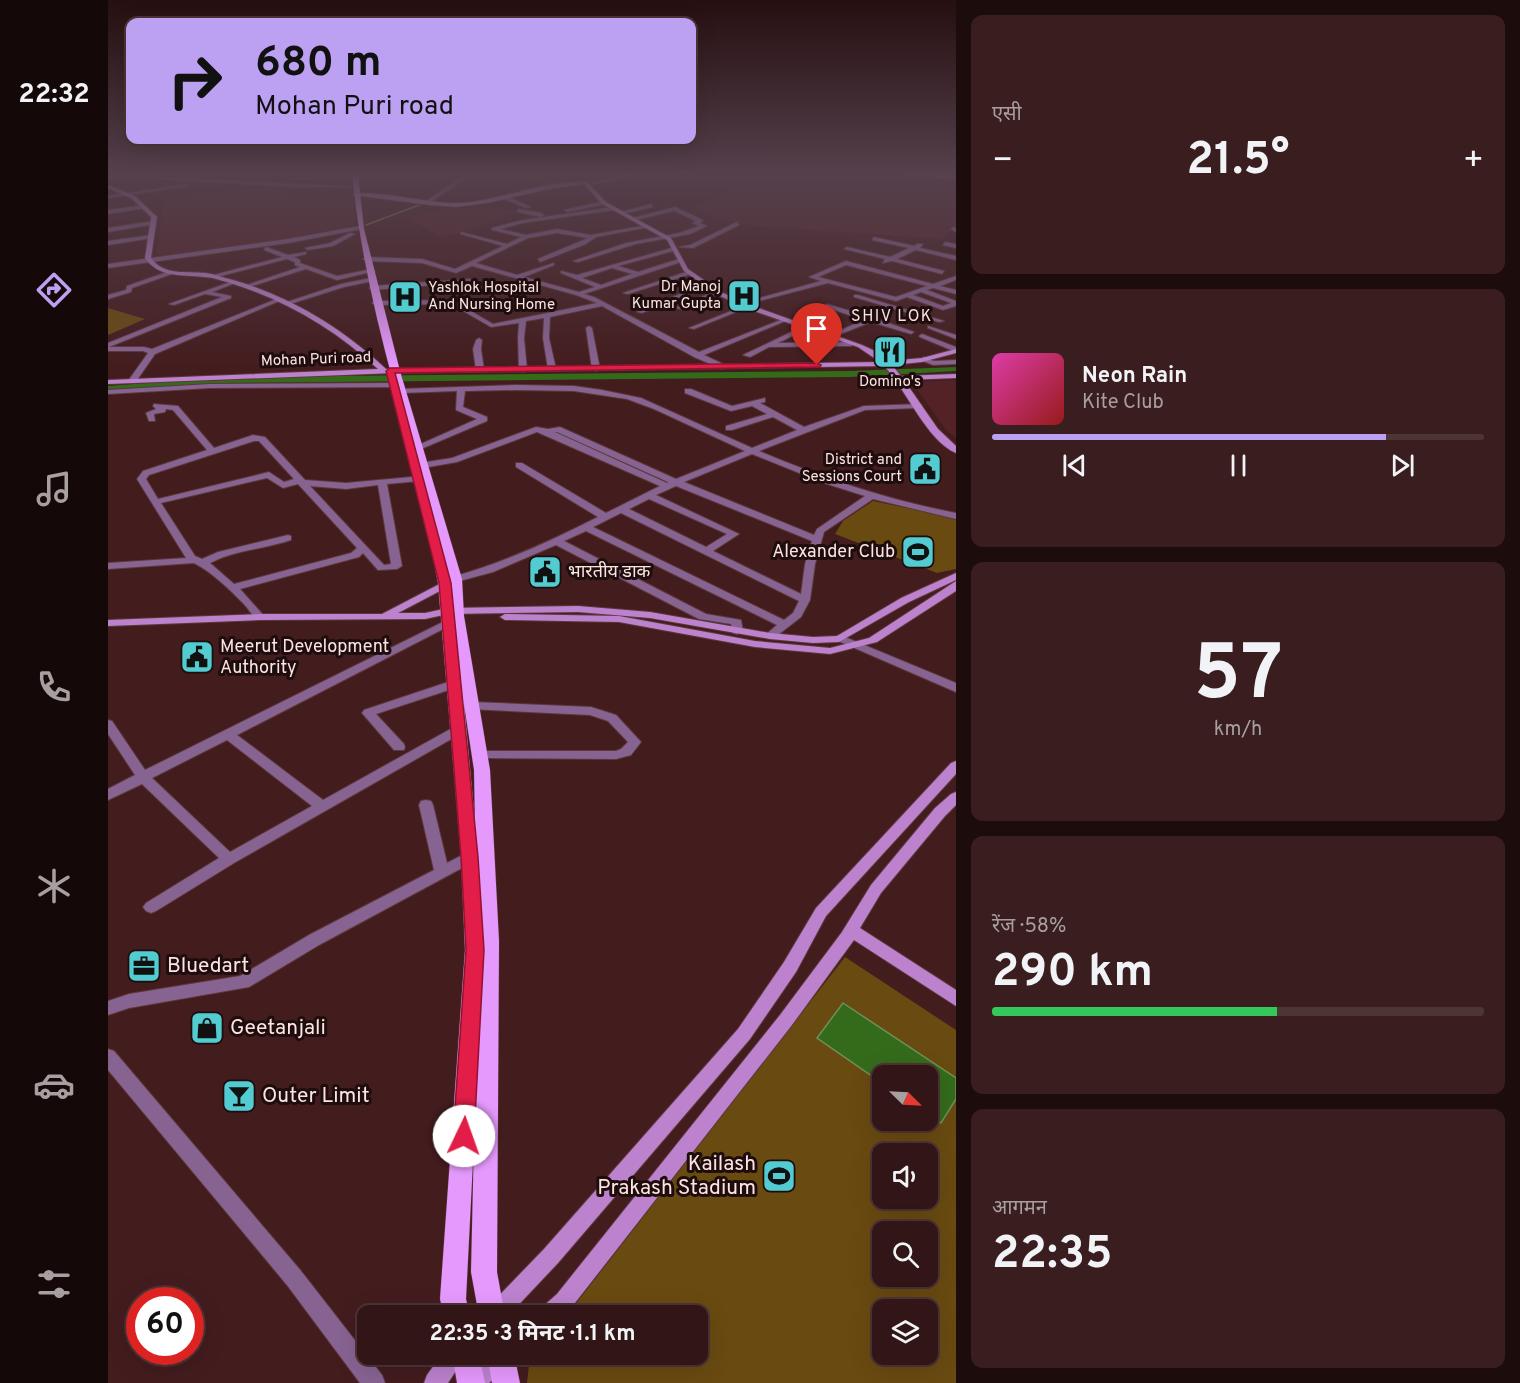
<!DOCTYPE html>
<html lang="hi">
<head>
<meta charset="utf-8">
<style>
  :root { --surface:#321516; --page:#3a1e1f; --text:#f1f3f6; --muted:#a89fa1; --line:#4d3435; --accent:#bca0f2 }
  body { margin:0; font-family:Overpass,"Noto Sans Devanagari",sans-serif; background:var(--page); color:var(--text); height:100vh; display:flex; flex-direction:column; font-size:22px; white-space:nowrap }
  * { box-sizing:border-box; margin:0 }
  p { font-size:20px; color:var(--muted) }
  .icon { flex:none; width:33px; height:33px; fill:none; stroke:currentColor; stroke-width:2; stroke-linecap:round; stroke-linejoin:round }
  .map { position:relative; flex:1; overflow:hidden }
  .details { display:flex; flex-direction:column; gap:15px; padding:15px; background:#1c0c0c; width:564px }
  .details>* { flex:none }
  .hud { position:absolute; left:18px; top:18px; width:570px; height:126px; border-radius:12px; box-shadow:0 6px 24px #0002,0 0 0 2px var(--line); background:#bca0f2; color:#111; overflow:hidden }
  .needle { width:39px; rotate:114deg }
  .fabs { position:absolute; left:764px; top:1065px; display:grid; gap:12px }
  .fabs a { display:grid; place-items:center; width:66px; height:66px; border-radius:12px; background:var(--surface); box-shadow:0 6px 24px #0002,0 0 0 2px var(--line); font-size:30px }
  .speed { position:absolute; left:18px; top:1287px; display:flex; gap:12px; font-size:30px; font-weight:700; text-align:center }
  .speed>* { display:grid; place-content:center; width:78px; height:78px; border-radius:50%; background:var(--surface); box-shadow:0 6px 24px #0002,0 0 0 2px var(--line); line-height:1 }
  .speed .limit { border:9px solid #d22; background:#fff; color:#111 }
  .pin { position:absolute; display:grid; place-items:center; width:51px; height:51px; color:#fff; margin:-62px -26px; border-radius:50% 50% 50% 0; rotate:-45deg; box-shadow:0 0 6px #0007 }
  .pin .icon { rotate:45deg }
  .me { position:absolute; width:66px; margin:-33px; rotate:3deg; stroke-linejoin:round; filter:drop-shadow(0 0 4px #0008) }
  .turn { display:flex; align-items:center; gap:21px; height:126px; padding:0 30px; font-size:27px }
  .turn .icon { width:78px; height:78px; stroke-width:2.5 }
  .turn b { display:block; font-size:42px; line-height:51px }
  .big { font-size:45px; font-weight:700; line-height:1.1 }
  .details .widget { flex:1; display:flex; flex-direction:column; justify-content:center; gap:9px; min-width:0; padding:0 21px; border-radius:12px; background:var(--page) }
  .details .dial { align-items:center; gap:0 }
  .dial b { font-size:78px; line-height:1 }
  .song { display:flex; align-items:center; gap:18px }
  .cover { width:72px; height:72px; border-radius:9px; background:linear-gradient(135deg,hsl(320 70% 55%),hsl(0 70% 35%)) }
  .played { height:6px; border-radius:3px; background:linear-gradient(90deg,var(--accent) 80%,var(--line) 80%) }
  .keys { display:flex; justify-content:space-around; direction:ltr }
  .heat { display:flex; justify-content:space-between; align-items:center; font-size:33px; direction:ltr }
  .charge { height:9px; border-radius:4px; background:linear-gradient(90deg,#34c759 58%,var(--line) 0) }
  .trip { position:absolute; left:249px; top:1305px; width:351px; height:60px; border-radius:12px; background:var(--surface); box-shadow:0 6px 24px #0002,0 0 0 2px var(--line); font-weight:700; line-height:60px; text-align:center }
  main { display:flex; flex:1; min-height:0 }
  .menu { display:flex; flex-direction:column; width:108px; justify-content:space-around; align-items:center; background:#140809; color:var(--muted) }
  .menu .icon { width:42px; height:42px }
  .menu .on { color:var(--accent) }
  .menu b { font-size:27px; color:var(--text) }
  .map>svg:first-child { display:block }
</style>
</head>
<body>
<main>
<nav class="menu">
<b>22:32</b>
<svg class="icon on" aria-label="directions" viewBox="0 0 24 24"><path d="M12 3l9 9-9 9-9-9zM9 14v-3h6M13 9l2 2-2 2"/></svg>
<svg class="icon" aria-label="music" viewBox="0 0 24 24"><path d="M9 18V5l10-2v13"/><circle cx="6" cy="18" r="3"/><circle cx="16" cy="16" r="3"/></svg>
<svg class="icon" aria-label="phone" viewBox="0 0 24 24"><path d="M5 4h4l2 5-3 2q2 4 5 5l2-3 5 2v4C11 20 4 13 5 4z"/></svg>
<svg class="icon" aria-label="climate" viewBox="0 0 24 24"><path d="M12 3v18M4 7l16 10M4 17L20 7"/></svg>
<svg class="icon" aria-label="car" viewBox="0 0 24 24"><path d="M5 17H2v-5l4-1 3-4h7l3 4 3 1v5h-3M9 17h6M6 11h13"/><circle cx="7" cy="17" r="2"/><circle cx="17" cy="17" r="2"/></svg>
<svg class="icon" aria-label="filters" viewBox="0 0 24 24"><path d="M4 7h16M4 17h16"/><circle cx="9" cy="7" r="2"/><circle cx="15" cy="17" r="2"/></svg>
</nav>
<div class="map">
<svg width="848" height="1383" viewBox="0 0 848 1383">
  <rect width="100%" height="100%" fill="#431c1e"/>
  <path fill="#522226" d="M634 174H818L848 177V228L833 239 634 225 608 218 586 208 634 183 618 180Z
    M162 186 188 196 245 195 247 225 166 241 48 256 56 198Z
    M344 207 411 211 355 233 342 235 331 236 299 218Z
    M848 380V438L838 430 804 382Z"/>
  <path fill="#694a11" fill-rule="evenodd" d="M0 308 37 319 0 335Z
    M765 501 848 518V569L829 573 727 534 735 521Z
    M737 957 848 1030V1383H419L421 1365 429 1355 590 1354V1316L459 1315ZM774 1076H819V1120H774ZM774 1154H819V1198H774ZM774 1232H819V1276H774ZM774 1310H819V1354H774Z"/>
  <path fill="#346b1b" stroke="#718f57" stroke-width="1.5" d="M735 1003 848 1078V1099L833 1123 819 1114V1076H774V1083L709 1038Z"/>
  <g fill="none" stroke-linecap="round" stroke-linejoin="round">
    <path stroke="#718f57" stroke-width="1.5" d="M258 225 314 204 366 174"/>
    <path fill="#346b1b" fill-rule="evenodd" d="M848 367V371L742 377 116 383 0 392V386L116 377 742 371Z"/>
    <defs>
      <path id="street" d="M302 174H333L244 180 242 179Z
        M358 174H364L320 204 315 203Z
        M528 174H534L541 178 537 179Z
        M247 175 249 177 183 179 185 178Z
        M0 176H36L251 187H188L36 178H0Z
        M79 184 81 186 0 198V196Z
        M394 196H398L423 207 418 208 394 198Z
        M496 201 498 204 459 212 456 210Z
        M543 204 545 207 515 214 512 212Z
        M36 205 38 208 0 214V210Z
        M505 207 507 210 415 223 392 229 418 235 449 229 483 235 539 225 542 227 488 237 478 244 432 262 430 259 480 238 449 233 420 238 368 263 409 275 446 263V265L416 277 471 292 487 287 453 273V271L469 275 567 247 569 250 510 266 530 272 571 259 573 262 476 294 486 297 591 352 675 319 680 320 596 355 617 365 618 367 614 369 586 357 494 306 442 317 441 338 448 369 444 371 440 369 435 338 436 318 418 321 416 338 419 370 415 372 411 370 410 338 411 323 383 327 343 304 267 305 264 303 267 301 344 300 385 324 489 303 468 295 364 266 348 273 314 263 258 261 255 259 258 257 314 259 347 269 395 246 353 234V232L399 244 413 237 384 230V228L415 220ZM504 268 524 274 493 285 474 278Z
        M567 207 593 219 595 221 592 223 599 226 582 234 528 244 470 262 465 261 518 243 571 233 591 226 584 223 588 221 566 211 528 220 525 218Z
        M411 209 433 213 436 215 433 217 409 212Z
        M46 221 48 224 0 232V228Z
        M629 222 631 225 585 248 571 247 582 245Z
        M252 226 254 229 180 243 0 268V264L180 239Z
        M846 227 848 228V232L843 229Z
        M242 233 247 234 225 246 200 250 197 248 222 243Z
        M43 235 45 238 0 245V241Z
        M766 237 806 246 809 244H815L812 248 848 256V260L808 250 789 259 836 271 834 274 784 261 775 263 777 259 736 249 739 247 782 257 801 248 764 240Z
        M837 242 848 244V248L835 245Z
        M158 247 180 255 198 252V254L186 257 192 260V263L229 276 264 269 267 271 229 280 198 269 141 287 136 286 192 267 187 265V262L179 259 105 278 102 276 174 257 156 250Z
        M738 261 825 284 848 276V280L832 286 848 290V294L825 288 819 290 848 301V306L835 310 799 297 788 301 720 283 640 304 637 302 713 281 701 277ZM738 265 819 286 788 297 710 277ZM813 292 843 303 835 306 805 295Z
        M62 271 64 274 24 288 23 292 0 299V295L18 290 19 286Z
        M581 271 583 274 520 294 515 293Z
        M263 278 265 281 236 287 179 305 176 303 233 284Z
        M362 279 364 282 264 290 261 288 264 286Z
        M125 281 130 282 104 292 123 296V298L1 347H36L44 349 171 298 176 299 47 354 27 383H21L20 381 40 353 35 351H0V343L114 297 97 294 66 305 61 304Z
        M596 284 601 285 534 313 529 312Z
        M608 291 613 292 572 309 567 308Z
        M746 295H750L836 321 831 322 746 297Z
        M719 304 762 317H768L769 319 806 332 803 334 763 322 730 335H726V333L756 320 717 307V305Z
        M638 305 643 306 586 329 581 328Z
        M698 325 701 327 700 328 670 343 743 342 747 344 743 346 661 347 642 357 635 355Z
        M481 326 484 328 492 369 488 371 484 369 478 328Z
        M820 326 848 335V339L820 328Z
        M814 334 848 347V352L812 337 811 336Z
        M371 338 374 340 373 349 376 370 372 372 368 370 365 349 368 340Z
        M815 357 826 361 848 360V364L825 365 815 361Z
        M292 383H295V387L102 388 0 394V390L102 384Z
        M408 385 466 386 494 390 533 398 644 448 689 430 665 417 624 430H618V426L659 414 644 406 623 411 577 393V389H583L624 406 657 398V402L652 403 696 427 756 406 813 404 814 406 810 408 757 410 651 451C715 478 780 500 848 513V519L765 499 716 532 707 564 702 600 693 617 666 638 662 639 656 636 669 625 478 531 456 541 598 614 633 620 635 631 629 634 625 633 623 624 591 619 448 545 385 572 348 582 344 581 343 579 344 577C395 563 443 541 490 517L408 467V463H414L498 513 552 486 429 432 349 462 315 468 311 465 312 463 344 458 428 427 440 429 452 427 568 479 637 451 546 409 519 399 466 391 408 390 357 391 355 407 379 417V421L313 449 306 447 369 419 348 410 349 391 294 393H291V389ZM447 432H449L560 482 559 483ZM644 454 716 483 757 496 709 529 706 535 576 482ZM568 486 704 541 697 564 693 594 605 551 631 534 548 495ZM541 499 619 534 598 547 521 509ZM513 513 691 601 685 613 676 620 485 527Z
        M46 404 70 406 106 448 145 435 157 437 197 480 238 483 314 476V480L311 481 279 484 294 566 289 569 270 570 255 553 251 557 132 589 157 617 152 620C144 617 141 609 135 603 121 589 104 572 86 563L0 569V563L78 558 29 479 35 471 99 450 65 410 58 409 57 412 46 414 47 421H41L38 413 48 409 45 406ZM146 441H151L186 479 176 482 161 472 50 499 38 479 41 475ZM159 478 175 488 190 484 249 548 243 553 126 584 102 563C127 550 157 549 183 540V536L180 535 110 552 94 559 87 556 53 503ZM270 485 283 564 276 565 202 486 238 489Z
        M341 619 347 622 345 624 129 735 215 800 346 727H354L356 730 354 733 126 863 48 911 43 913 38 911 35 907 38 903 111 858 34 784 0 800V789L27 775 0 734V720L4 721 37 770ZM119 740 204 806 122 852 44 778Z
        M732 635 848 683V692L728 640 726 638 728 636Z
        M346 680 350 681 352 684 350 687 268 714 296 744 297 747 296 750H286L254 713 256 710Z
        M365 702 483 707 508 715 533 742 523 755 508 759 372 758 367 757 366 754 367 751H508L513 749 520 742 500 721 482 715 361 709 359 706 361 703Z
        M318 800 323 801 325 805 339 863 362 851 367 853 369 857 367 861 211 945 141 987 21 1008 0 1015V1001L21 994 132 976 201 935 326 870 311 805 313 801Z
        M0 1049 6 1051 193 1271 274 1375 277 1383H252L179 1285 0 1070Z"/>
      <path id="secondary" d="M521 174H531L486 184 484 183Z
        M479 182 498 202 563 238 580 269 613 292 645 306 754 345 767 351 780 361 814 358 848 349V353L814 362 784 365 793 376 848 374V378L796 380 830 429 848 446V453C818 440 799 390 776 366L287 373 0 384V380L270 369C227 329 176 299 119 282 111 280 104 277 96 277 74 274 52 279 37 258L43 217 23 198 0 188V185L27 196 49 217 43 258C56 276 78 271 98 273 107 274 116 278 125 280 183 297 234 328 278 369L772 362 750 347 640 309 608 294 576 271 559 240 494 204 476 184 442 189 379 203 348 207 322 205 244 195C262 188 322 204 348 203 391 202 436 179 479 182Z
        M848 573V580L801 602 731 642 705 643 662 639 542 618 470 612 340 614 317 619 152 620 0 626V620L152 614H274L345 577 350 580 349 582 290 613H317L340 608 470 606 542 612 662 633 705 637 729 636 793 598Z
        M848 581V591L769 642 722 654 647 647 511 622 397 620 392 617 397 614 511 616 647 641 722 648 761 638Z
        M848 761V774L718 916 688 972 642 1039 450 1263 400 1316H375L378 1309 436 1249 630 1029 676 962 708 908 843 763Z
        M848 792V805L837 816 773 893 752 928 848 990V1006L746 940 684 1025 463 1308 455 1316H429L432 1309 449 1294 672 1015 734 932 763 885 827 808 843 794Z
        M334 1354H359L340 1383H316L319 1375Z
        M380 1354H403L404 1357 401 1365 381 1383H354L357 1375Z"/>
      <path id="primary" d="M244 174H250L256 229 292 371 354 579 356 616 382 770 391 941 389 1272 397 1316H371L363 1272 366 1141 358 1299 362 1316H336L332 1299 357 950 353 857 330 583 323 548 325 545H332C297 423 257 301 244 174ZM356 704 366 770 367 822Z
        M799 174 848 175V179L802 176Z
        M344 1354H371L377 1383H349Z
        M379 1354H406L412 1383H384Z"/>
    </defs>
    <use href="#street" stroke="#5d383a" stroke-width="2"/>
    <use href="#secondary" stroke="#5d383a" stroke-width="2"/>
    <use href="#primary" stroke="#5d383a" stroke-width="1"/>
    <use href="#street" fill="#876392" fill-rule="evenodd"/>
    <use href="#secondary" fill="#bc82ce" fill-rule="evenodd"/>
    <use href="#primary" fill="#e599fd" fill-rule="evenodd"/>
  </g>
  <linearGradient id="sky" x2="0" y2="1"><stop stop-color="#250f10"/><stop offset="0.47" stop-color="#55404c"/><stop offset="1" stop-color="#55404c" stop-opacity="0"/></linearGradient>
  <rect width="848" height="368" fill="url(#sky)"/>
  <path fill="#e11d48" stroke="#92132f" stroke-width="1.5" d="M709 363 713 365 712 367 287 373 343 583 370 857 376 950 366 1136 363 1144 356 1147 348 1144 345 1136 358 950 353 857 331 583 278 371 282 368Z"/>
  <defs>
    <symbol id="hospital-square" viewBox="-11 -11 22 22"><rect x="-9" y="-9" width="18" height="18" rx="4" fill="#52ccd0" stroke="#1e0d0d"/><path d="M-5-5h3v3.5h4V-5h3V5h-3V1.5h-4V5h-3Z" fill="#111"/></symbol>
    <symbol id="restaurant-square" viewBox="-11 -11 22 22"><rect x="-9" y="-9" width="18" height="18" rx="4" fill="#52ccd0" stroke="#1e0d0d"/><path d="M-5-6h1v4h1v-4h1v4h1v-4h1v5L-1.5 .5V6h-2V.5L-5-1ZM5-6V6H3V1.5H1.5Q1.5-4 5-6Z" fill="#111"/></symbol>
    <symbol id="civic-square" viewBox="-11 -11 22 22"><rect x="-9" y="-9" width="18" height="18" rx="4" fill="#52ccd0" stroke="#1e0d0d"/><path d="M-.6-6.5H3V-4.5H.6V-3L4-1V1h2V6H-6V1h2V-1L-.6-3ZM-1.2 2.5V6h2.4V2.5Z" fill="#111"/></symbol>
    <symbol id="stadium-square" viewBox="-11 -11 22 22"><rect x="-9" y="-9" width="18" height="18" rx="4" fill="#52ccd0" stroke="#1e0d0d"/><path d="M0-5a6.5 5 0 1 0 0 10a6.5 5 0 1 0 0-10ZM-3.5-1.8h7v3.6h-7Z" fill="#111"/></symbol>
    <symbol id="office-square" viewBox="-11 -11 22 22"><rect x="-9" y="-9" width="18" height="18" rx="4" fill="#52ccd0" stroke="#1e0d0d"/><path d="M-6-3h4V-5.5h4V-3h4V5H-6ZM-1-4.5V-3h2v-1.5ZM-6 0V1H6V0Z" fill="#111"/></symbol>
    <symbol id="shop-square" viewBox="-11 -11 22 22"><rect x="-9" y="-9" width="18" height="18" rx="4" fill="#52ccd0" stroke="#1e0d0d"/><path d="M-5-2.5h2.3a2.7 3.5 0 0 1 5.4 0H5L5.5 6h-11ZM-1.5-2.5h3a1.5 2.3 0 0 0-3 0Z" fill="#111"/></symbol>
    <symbol id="bar-square" viewBox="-11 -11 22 22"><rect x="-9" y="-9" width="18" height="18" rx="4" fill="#52ccd0" stroke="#1e0d0d"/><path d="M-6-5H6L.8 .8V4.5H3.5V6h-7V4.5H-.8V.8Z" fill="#111"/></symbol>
  </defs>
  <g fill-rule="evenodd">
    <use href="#hospital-square" x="617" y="277" width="38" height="38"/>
    <use href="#hospital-square" x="278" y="278" width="38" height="38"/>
    <use href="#restaurant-square" x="763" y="333" width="38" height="38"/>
    <use href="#civic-square" x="798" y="450" width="38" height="38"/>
    <use href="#stadium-square" x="791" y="533" width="38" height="38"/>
    <use href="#civic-square" x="418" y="553" width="38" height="38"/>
    <use href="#civic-square" x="70" y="638" width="38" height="38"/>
    <use href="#office-square" x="17" y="947" width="38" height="38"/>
    <use href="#shop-square" x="80" y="1009" width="38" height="38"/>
    <use href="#bar-square" x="112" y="1077" width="38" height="38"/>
    <use href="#stadium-square" x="652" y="1157" width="38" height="38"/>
  </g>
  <g text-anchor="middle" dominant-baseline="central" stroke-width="6" stroke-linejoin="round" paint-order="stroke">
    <g font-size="15" fill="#ffe3e3" stroke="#1e0d0d" text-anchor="end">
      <text x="613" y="287">Dr Manoj<tspan x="613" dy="17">Kumar Gupta</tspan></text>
      <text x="320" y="288" text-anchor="start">Yashlok Hospital<tspan x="320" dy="17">And Nursing Home</tspan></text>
      <text x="782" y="382" text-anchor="middle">Domino's</text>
      <text x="794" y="460">District and<tspan x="794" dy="17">Sessions Court</tspan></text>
    </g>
    <g font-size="15" fill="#ffe3e3" stroke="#1e0d0d">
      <text transform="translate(208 360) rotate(-2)">Mohan Puri road</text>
    </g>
    <g font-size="16" letter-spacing="1.5" fill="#ffe3e3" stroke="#1e0d0d">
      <text x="784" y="317">SHIV LOK</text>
    </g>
    <g font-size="18" fill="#ffe3e3" stroke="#1e0d0d" text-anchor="start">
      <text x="787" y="552" text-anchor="end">Alexander Club</text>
      <text x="460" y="572">भारतीय डाक</text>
      <text x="112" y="647">Meerut Development<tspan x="112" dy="21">Authority</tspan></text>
    </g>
    <g font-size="21" fill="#ffe3e3" stroke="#1e0d0d" text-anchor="start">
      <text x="59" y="966">Bluedart</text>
      <text x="122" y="1028">Geetanjali</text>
      <text x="154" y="1096">Outer Limit</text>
      <text x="648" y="1164" text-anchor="end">Kailash<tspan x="648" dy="24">Prakash Stadium</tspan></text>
    </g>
  </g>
</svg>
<div class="fabs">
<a><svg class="needle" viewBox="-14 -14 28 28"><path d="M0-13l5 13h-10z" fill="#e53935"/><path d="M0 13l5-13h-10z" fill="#a89fa1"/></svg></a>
<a><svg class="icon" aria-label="sound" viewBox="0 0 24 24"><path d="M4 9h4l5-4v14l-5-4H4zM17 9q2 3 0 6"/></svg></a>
<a><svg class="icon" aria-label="search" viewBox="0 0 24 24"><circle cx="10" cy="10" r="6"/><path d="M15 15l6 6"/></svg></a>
<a><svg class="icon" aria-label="layers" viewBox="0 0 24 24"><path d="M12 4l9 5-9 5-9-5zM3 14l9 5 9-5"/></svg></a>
</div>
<div class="speed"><div class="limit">60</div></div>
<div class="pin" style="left:709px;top:365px;background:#d93025"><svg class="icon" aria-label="arrive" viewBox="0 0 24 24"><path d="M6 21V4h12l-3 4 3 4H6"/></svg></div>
<svg class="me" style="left:356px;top:1136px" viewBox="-20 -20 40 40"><circle r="19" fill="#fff"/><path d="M0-13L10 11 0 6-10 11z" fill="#e11d48"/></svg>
<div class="trip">22:35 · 3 मिनट · 1.1 km</div>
<div class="hud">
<div class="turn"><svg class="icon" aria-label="right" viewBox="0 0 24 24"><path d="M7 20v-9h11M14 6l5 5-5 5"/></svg><div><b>680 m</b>Mohan Puri road</div></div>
</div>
</div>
<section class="details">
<div class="widget"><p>एसी</p>
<div class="heat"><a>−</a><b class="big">21.5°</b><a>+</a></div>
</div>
<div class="widget">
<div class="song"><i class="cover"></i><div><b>Neon Rain</b><p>Kite Club</p></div></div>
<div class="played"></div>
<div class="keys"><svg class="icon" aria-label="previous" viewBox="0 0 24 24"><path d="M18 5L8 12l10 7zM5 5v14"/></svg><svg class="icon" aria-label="pause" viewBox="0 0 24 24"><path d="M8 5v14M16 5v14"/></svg><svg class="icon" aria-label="next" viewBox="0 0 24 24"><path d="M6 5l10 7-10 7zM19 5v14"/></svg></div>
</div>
<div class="widget dial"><b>57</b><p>km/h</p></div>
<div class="widget"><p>रेंज · 58%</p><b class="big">290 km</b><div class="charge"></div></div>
<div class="widget"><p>आगमन</p><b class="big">22:35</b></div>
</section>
</main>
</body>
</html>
